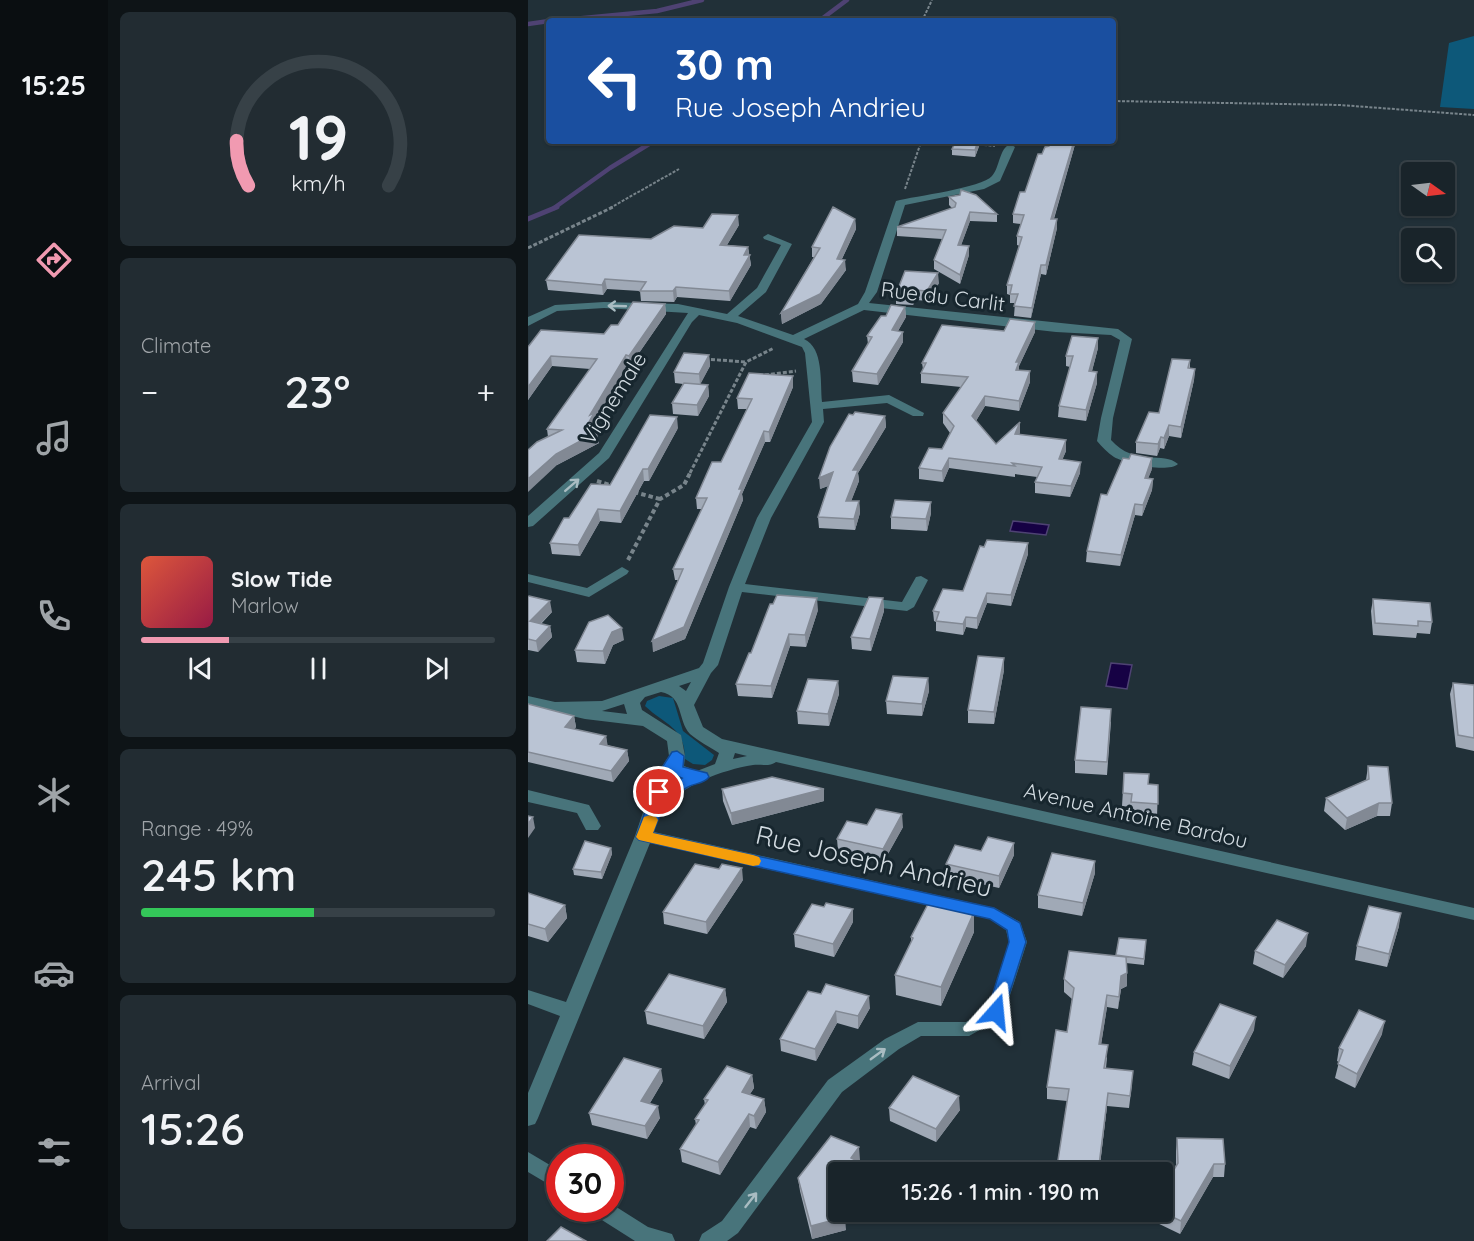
<!DOCTYPE html>
<html lang="en">
<head>
<meta charset="utf-8">
<style>
  :root { --surface:#19242a; --page:#222c32; --text:#f1f3f6; --muted:#9fa4a8; --line:#374147; --accent:#f19ab1 }
  body { margin:0; font-family:Quicksand,sans-serif; background:var(--page); color:var(--text); height:100vh; display:flex; flex-direction:column; font-size:22px; white-space:nowrap }
  * { box-sizing:border-box; margin:0 }
  p { font-size:20px; color:var(--muted) }
  .icon { flex:none; width:33px; height:33px; fill:none; stroke:currentColor; stroke-width:2; stroke-linecap:round; stroke-linejoin:round }
  .map { position:relative; flex:1; overflow:hidden }
  .panel { display:flex; flex-direction:column; gap:12px; padding:12px; background:#0e1417; width:420px }
  .panel>* { flex:none }
  .hud { position:absolute; left:18px; top:18px; width:570px; height:126px; border-radius:6px; box-shadow:0 2px 4px #0004,0 0 0 2px var(--line); background:#1a4fa0; color:#fff; overflow:hidden }
  .needle { width:39px; rotate:104deg }
  .tools { position:absolute; left:873px; top:162px; display:grid; gap:12px }
  .tools a { display:grid; place-items:center; width:54px; height:54px; border-radius:6px; background:var(--surface); box-shadow:0 2px 4px #0004,0 0 0 2px var(--line); font-size:30px }
  .speed { position:absolute; left:18px; top:1144px; display:flex; gap:12px; font-size:30px; font-weight:700; text-align:center }
  .speed>* { display:grid; place-content:center; width:78px; height:78px; border-radius:50%; background:var(--surface); box-shadow:0 2px 4px #0004,0 0 0 2px var(--line); line-height:1 }
  .speed .limit { border:9px solid #d22; background:#fff; color:#111 }
  .pin { position:absolute; display:grid; place-items:center; width:51px; height:51px; color:#fff; margin:-26px; border:3px solid #fff; border-radius:50%; box-shadow:0 2px 6px #0007 }
  .me { position:absolute; width:66px; margin:-33px; rotate:18deg; stroke-linejoin:round; filter:drop-shadow(0 0 4px #0008) }
  .turn { display:flex; align-items:center; gap:21px; height:126px; padding:0 30px; font-size:27px }
  .turn .icon { width:78px; height:78px; stroke-width:2.5 }
  .turn b { display:block; font-size:42px; line-height:51px }
  .big { font-size:45px; font-weight:600; line-height:1.1 }
  .panel .tile { flex:1; display:flex; flex-direction:column; justify-content:center; gap:9px; min-width:0; padding:0 21px; border-radius:9px; background:var(--page) }
  .panel .dial { align-items:center; gap:0 }
  .dial svg { height:156px; overflow:visible; fill:none; stroke:var(--line); stroke-width:7; stroke-linecap:round; text-anchor:middle }
  .dial text { fill:var(--text); stroke:none }
  .song { display:flex; align-items:center; gap:18px }
  .cover { width:72px; height:72px; border-radius:9px; background:linear-gradient(135deg,hsl(10 70% 55%),hsl(340 70% 35%)) }
  .played { height:6px; border-radius:3px; background:linear-gradient(90deg,var(--accent) 25%,var(--line) 25%) }
  .keys { display:flex; justify-content:space-around; direction:ltr }
  .heat { display:flex; justify-content:space-between; align-items:center; font-size:33px; direction:ltr }
  .charge { height:9px; border-radius:4px; background:linear-gradient(90deg,#34c759 49%,var(--line) 0) }
  .trip { position:absolute; left:300px; top:1162px; width:345px; height:60px; border-radius:6px; background:var(--surface); box-shadow:0 2px 4px #0004,0 0 0 2px var(--line); font-weight:600; line-height:60px; text-align:center }
  main { display:flex; flex:1; min-height:0 }
  .tab-bar { display:flex; flex-direction:column; width:108px; justify-content:space-around; align-items:center; background:#0a0e11; color:var(--muted) }
  .tab-bar .icon { width:42px; height:42px }
  .tab-bar .current { color:var(--accent) }
  .tab-bar b { font-size:27px; color:var(--text) }
  .map>svg:first-child { display:block }
</style>
</head>
<body>
<main>
<nav class="tab-bar">
<b>15:25</b>
<svg class="icon current" aria-label="directions" viewBox="0 0 24 24"><path d="M12 3l9 9-9 9-9-9zM9 14v-3h6M13 9l2 2-2 2"/></svg>
<svg class="icon" aria-label="music" viewBox="0 0 24 24"><path d="M9 18V5l10-2v13"/><circle cx="6" cy="18" r="3"/><circle cx="16" cy="16" r="3"/></svg>
<svg class="icon" aria-label="phone" viewBox="0 0 24 24"><path d="M5 4h4l2 5-3 2q2 4 5 5l2-3 5 2v4C11 20 4 13 5 4z"/></svg>
<svg class="icon" aria-label="climate" viewBox="0 0 24 24"><path d="M12 3v18M4 7l16 10M4 17L20 7"/></svg>
<svg class="icon" aria-label="car" viewBox="0 0 24 24"><path d="M5 17H2v-5l4-1 3-4h7l3 4 3 1v5h-3M9 17h6M6 11h13"/><circle cx="7" cy="17" r="2"/><circle cx="17" cy="17" r="2"/></svg>
<svg class="icon" aria-label="filters" viewBox="0 0 24 24"><path d="M4 7h16M4 17h16"/><circle cx="9" cy="7" r="2"/><circle cx="15" cy="17" r="2"/></svg>
</nav>
<section class="panel">
<div class="tile dial"><svg viewBox="0 0 100 80">
<path d="M14 69A42 42 0 1 1 86 69"/>
<path d="M14 69A42 42 0 0 1 8 46" stroke="#f19ab1"/>
<text x="50" y="56" font-size="32" font-weight="700">19</text>
<text x="50" y="72" font-size="11">km/h</text>
</svg></div>
<div class="tile"><p>Climate</p>
<div class="heat"><a>−</a><b class="big">23°</b><a>+</a></div>
</div>
<div class="tile">
<div class="song"><i class="cover"></i><div><b>Slow Tide</b><p>Marlow</p></div></div>
<div class="played"></div>
<div class="keys"><svg class="icon" aria-label="previous" viewBox="0 0 24 24"><path d="M18 5L8 12l10 7zM5 5v14"/></svg><svg class="icon" aria-label="pause" viewBox="0 0 24 24"><path d="M8 5v14M16 5v14"/></svg><svg class="icon" aria-label="next" viewBox="0 0 24 24"><path d="M6 5l10 7-10 7zM19 5v14"/></svg></div>
</div>
<div class="tile"><p>Range · 49%</p><b class="big">245 km</b><div class="charge"></div></div>
<div class="tile"><p>Arrival</p><b class="big">15:26</b></div>
</section>
<div class="map">
<svg width="946" height="1241" viewBox="0 0 946 1241">
  <rect width="100%" height="100%" fill="#213038"/>
  <path fill="#0d5879" d="M946 36V109L912 107 921 43Z
    M131 696 145 698 155 731 186 755 184 760 177 765 165 764 157 759C157 727 137 725 117 706L119 701Z"/>
  <path fill="#160144" stroke="#4e4273" stroke-width="1.5" d="M485 521 521 525 518 535 482 531Z
    M583 663 604 665 599 689 578 686Z"/>
  <g fill="none" stroke-linecap="round" stroke-linejoin="round">
    <path stroke="#4e4273" stroke-width="4.5" d="M24 21 129 11 174 0
      M291 21 319 0
      M0 24 21 21
      M26 208 82 168 126 141"/>
    <path stroke="#4e4273" stroke-width="5" d="M0 219 29 207"/>
    <path stroke="#78848b" stroke-width="2" stroke-dasharray="3 1.5" stroke-linecap="butt" d="M394 21 404 0
      M585 101 812 105 946 115
      M393 142 431 144
      M447 144 467 146
      M377 189 393 142
      M82 208 151 169"/>
    <path stroke="#78848b" stroke-width="3" stroke-dasharray="4 2" stroke-linecap="butt" d="M0 248 85 207
      M177 359 218 362
      M237 375 268 371
      M162 473 218 362 246 348"/>
    <path stroke="#78848b" stroke-width="4" stroke-dasharray="4.5 3" stroke-linecap="butt" d="M69 481 85 486
      M106 492 132 499
      M100 560 132 499 156 485 163 471"/>
    <path fill="#48747b" fill-rule="evenodd" d="M482 144 487 147 472 181 456 189 377 205 349 292 341 303 590 329 604 339 585 418 583 440C607 467 636 451 650 464 640 473 598 464 586 457 580 453 574 447 569 441L573 418 592 340 583 335 528 332 336 310 276 339C296 348 292 382 294 402L361 395 396 413 395 416H385L359 403 295 409 296 422 243 518 217 584 374 602 388 577 393 576 400 580 386 607 379 611 214 592 190 665 183 673 166 705 175 727 194 739 946 908V920L248 762C241 767 234 764 225 765 194 770 154 785 134 810 130 815 128 826 126 832L467 908 492 922 499 942 475 1017 441 1036H393L371 1049 314 1092 210 1233 199 1241H171L174 1234 194 1221 300 1080 357 1039 390 1022H438L460 1008 481 942 478 930 462 919 122 843 10 1118 7 1124 0 1126V1093L32 1016 0 1004V990L38 1002 107 836 127 777 141 756 139 741 115 726 57 719 0 706V696L27 702 74 701 171 668 175 663 201 587 229 518 284 422 277 353 274 347 209 323 171 315 164 322 81 458 5 526 0 527V516L71 453 160 313 76 308 29 311 0 326V317L27 305 76 302 150 304 199 314 229 288 253 245 236 239 235 237 240 234 264 244 238 292 210 316 265 335 330 304 337 292 368 201C387 196 454 188 464 176 472 167 471 149 482 144ZM163 682 158 691 151 686ZM133 692C156 696 149 720 162 734 170 741 182 747 191 753L187 764 169 771 156 766 157 756 153 735 114 710 112 703 117 697ZM96 704 99 714 74 711ZM207 753 219 756 205 759ZM145 775 152 777 141 786Z
      M94 567 101 571 99 574 61 597 0 582V574L59 588Z
      M0 790 61 805 73 826 70 830H58L49 813 0 802Z
      M0 1152 32 1171V1191L0 1172Z
      M82 1203 120 1227 144 1234 147 1241H107L66 1215 63 1209H82Z"/>
  </g>
  <path fill="#a0a9b6" d="M453 141 447 157 424 155V149Z
    M523 141H548L526 219H529V228L518 275 513 274 503 318 486 316 487 303H482V295L479 294V285L492 246 489 245V236L493 224 485 223V214L497 192 514 154 521 146Z
    M421 197 469 214V222L442 221 433 245 441 255 432 284 406 269V260L414 239 369 236V227L424 208 421 205Z
    M327 219 328 229 314 259 318 270 293 304 254 324 253 313 286 257H284V247Z
    M211 225 199 245 220 247 223 265 202 301 149 297 146 302 113 301 112 291 79 289 75 295 20 290 18 280 123 239Z
    M411 283 400 301 388 300 385 305 368 304V294Z
    M137 304 138 314 102 366H99L67 420 68 424 64 431 71 443 29 465 20 437 19 429 62 369 24 366 0 400V347L76 334 90 325Z
    M377 307 378 317 370 331 375 332V342L350 385 325 382 324 371 340 344 339 336 358 316Z
    M476 331 507 332 491 366V370L502 371V382L491 411 457 406 448 421 468 444 492 433 491 434 538 451 534 460 552 473 542 497 507 493V482L509 477 487 474V477L421 468 415 482 391 479V468L414 449 422 433 415 423V413L433 387 393 383V373L395 369 394 363Z
    M570 348 564 371 569 383 558 421 530 417 531 406 542 367 538 366V356Z
    M181 355 182 366 172 384 180 385 181 396 170 416 145 414 144 403 155 384 147 383 146 372Z
    M662 360V368L667 369 666 380 653 438 641 436 636 449 632 448 629 456 608 453V442L631 413Z
    M265 376V387L242 442H237L214 494 215 500 157 639 125 652 150 580H147L145 569 174 509H169L168 498 193 462 219 409H210L209 398Z
    M357 416 358 427 330 473 331 481 323 501H331L332 513 327 530 291 528 290 517 300 486 292 489Z
    M150 428 121 481H116L93 523 72 521 52 556 24 554 22 543 41 518 82 485Z
    M624 469 620 478 625 479 624 490 614 516 607 515 592 566 558 562 559 551Z
    M403 513 399 531 363 529V517Z
    M500 543V554L483 606 459 603 449 629 438 627 435 635 408 631V622L406 621 405 611 435 591 456 547Z
    M0 597 24 612 13 624 22 626 24 637 10 652 0 650Z
    M355 598 356 611 343 651 324 649 323 637Z
    M845 599 904 622 902 634 889 633 888 638 845 635 843 611Z
    M290 610 278 647 262 646 244 698 210 696 208 684 223 653Z
    M96 640 85 645 77 664 49 662 47 650Z
    M476 670 466 724 440 723V710Z
    M400 678 401 691 394 716 359 714 358 701Z
    M310 681 311 694 301 726 270 724 269 711Z
    M925 683 946 685V751L928 747 922 694Z
    M0 704 46 716 48 727 46 729 78 736 79 745 99 750 101 761 85 782 0 762Z
    M583 721 579 775 547 773V760Z
    M840 766 864 803 862 816H849L817 830 796 811 798 798 838 780Z
    M596 773 620 784 630 785 629 817 603 815V807L594 806Z
    M194 789H296V801L204 825 195 801Z
    M339 825 375 827 356 861 310 851 309 839Z
    M486 843V855L471 888 418 876V864L453 851Z
    M83 848 84 854 74 879 46 875 45 869Z
    M567 873 554 916 510 908V895Z
    M215 880 179 934 136 924 135 912Z
    M0 893 37 905 39 918 20 942 0 936Z
    M446 912V932L413 1006 368 995 367 975 383 943V937Z
    M325 922 306 957 267 947 266 934Z
    M871 926 859 967 827 960 829 946Z
    M618 940 616 965 598 963 599 973V986L593 989 590 1009 579 1007 573 1045 579 1058 578 1068 604 1084 601 1108 579 1106 571 1173H528L539 1101 519 1099V1087L539 1032 544 999 536 992V979L588 956Z
    M778 946 755 978 725 964 727 951Z
    M197 989 199 1002 176 1039 119 1024 117 1011Z
    M280 991 342 1008 330 1029 309 1023 288 1061 253 1051 252 1039Z
    M726 1030 701 1079 664 1065 666 1052Z
    M854 1034 827 1088 807 1078 811 1062 809 1061 811 1048Z
    M224 1075 226 1088 222 1094 236 1099 238 1112 228 1129 222 1127 192 1175 154 1162 152 1149 168 1125 167 1119 177 1105 176 1099Z
    M135 1081 122 1103 132 1118 119 1139 64 1125 61 1113Z
    M361 1108 432 1110 408 1142 362 1121Z
    M649 1138 697 1164 696 1177H685L652 1234 623 1220 624 1212H634L648 1165V1151Z
    M332 1160 310 1212 318 1230 284 1239 272 1191 270 1178Z"/>
  <path fill="#828994" d="M450 141H453L447 157V150Z
    M546 141H548L523 228V219Z
    M442 212V221L430 254V245Z
    M210 215 211 225 193 255 192 245Z
    M327 219 328 229 309 269V259Z
    M529 219V228L518 275V265Z
    M441 246V255L432 284V275Z
    M220 247 223 265 202 301 201 291 216 255Z
    M317 260 318 270 293 304 254 324 253 313Z
    M513 265V274L503 318 504 308Z
    M410 273 411 283 400 301 399 291Z
    M77 279 79 289 75 295 74 285Z
    M148 287 149 297 146 302 145 291Z
    M387 290 388 300 385 305 384 295Z
    M137 304 138 314 102 366 101 356Z
    M377 307 378 317 364 341V330Z
    M507 322V332L491 366V373L488 380V362Z
    M375 332V342L350 385 349 374Z
    M570 338V348L561 382V371Z
    M98 355 99 366 67 420 68 424 60 437 69 432 71 443 29 465 0 492V479L57 429 62 415Z
    M181 355 182 366 172 385 171 374Z
    M23 356 24 366 0 400V387Z
    M667 369 666 380 653 438V427Z
    M502 371V382L491 411V401Z
    M569 372V383L558 421V410Z
    M265 376V387L242 442 241 432Z
    M180 385 181 396 170 416 169 405Z
    M457 396V406L444 427V416Z
    M357 416 358 427 330 473 331 481 319 512 318 501 325 470Z
    M149 417 150 428 121 481 120 469Z
    M492 422V433L487 444V434Z
    M641 425V436L636 449V438Z
    M236 431 237 442 214 494 215 500 157 639 125 652 124 641 211 489Z
    M633 437 632 448 629 456 630 444Z
    M538 440V451L530 470 531 459Z
    M421 458V468L415 482 414 471Z
    M624 458V469L616 489 617 478Z
    M553 462 552 473 542 497 543 486Z
    M115 469 116 481 93 523 92 511Z
    M305 472V484L292 489 291 478Z
    M625 479 624 490 614 516 615 505Z
    M331 501 332 513 327 530 326 519Z
    M403 502V513L399 531 398 519Z
    M607 504V515L592 566 593 555Z
    M70 509 72 521 52 556 50 545Z
    M500 543V554L483 606V595Z
    M459 593V603L449 629V618Z
    M289 598 290 610 278 647 277 635Z
    M355 598 356 611 343 651 342 639Z
    M22 601 24 612 4 632 2 621Z
    M438 617V627L435 635V624Z
    M22 626 24 637 10 652 8 641Z
    M94 628 96 640 85 645 77 664 75 651 84 632Z
    M261 634 262 646 244 698 243 686Z
    M476 658V670L466 724V712Z
    M400 678 401 691 394 716V704Z
    M310 681 311 694 301 726 300 714Z
    M46 716 48 727 39 738 37 727Z
    M78 736 80 747 72 744Z
    M99 750 101 761 85 782 83 771Z
    M296 789V801L204 825 203 813Z
    M851 803 849 816 817 830 819 818Z
    M374 814 375 827 356 861 355 849Z
    M5 817 7 828 0 838V824Z
    M486 843V855L471 888V876Z
    M83 848 84 854 74 879 73 872Z
    M567 861V873L554 916 555 903Z
    M214 868 215 880 179 934 178 922Z
    M37 905 39 918 20 942 17 929Z
    M325 909V922L306 957 305 944Z
    M446 912V932L413 1006V987Z
    M873 913 871 926 859 967 861 954Z
    M780 933 778 946 755 978 757 965Z
    M599 973V986L593 989 590 1009 593 976Z
    M197 989 199 1002 176 1039 175 1026Z
    M579 995V1007L571 1057V1044Z
    M341 996 342 1008 330 1029V1016Z
    M308 1011 309 1023 288 1061 287 1049Z
    M728 1017 726 1030 701 1079 702 1066Z
    M857 1021 854 1034 827 1088 829 1074Z
    M133 1069 135 1081 116 1113 113 1101Z
    M224 1075 226 1088 215 1105 214 1092Z
    M580 1093 579 1106 571 1173H570Z
    M431 1096 432 1110 408 1142V1129Z
    M236 1099 238 1112 228 1129 226 1116Z
    M130 1106 132 1118 119 1139 117 1126Z
    M221 1114 222 1127 192 1175 190 1162Z
    M331 1147 332 1160 324 1171 323 1158Z
    M336 1164V1173H329Z
    M686 1164 685 1177 652 1234 653 1221Z
    M317 1217 318 1230 284 1239 283 1226Z"/>
  <path fill="#bac4d4" stroke="#828994" stroke-width="1.5" d="M428 141H450L447 150 424 149Z
    M523 141H546L523 219H529L518 265H513L504 308 486 306 490 294H482L484 285H479L494 237 489 236 496 215 485 214 492 192H497L510 154H514L517 147 521 146Z
    M433 190 448 195 469 214 442 212 430 245 441 246 432 275 406 260 418 230 369 227 427 207 428 203 421 197 432 195Z
    M305 207 327 219 309 259 317 260 292 294 253 313 292 248 284 247Z
    M184 214 210 215 192 245 220 247 216 255H222L201 291 148 287 145 291H112L118 282 77 279 74 285 18 280 51 235 123 239 146 226 175 228Z
    M377 271 410 273 399 291 387 290 384 295 368 294Z
    M105 302 137 304 101 356 98 355 62 415 66 413 57 429 69 432 28 454 0 479V450L9 442 34 430 19 429 69 359 23 356 0 387V347L13 330 76 334 83 325H90Z
    M363 305 377 307 364 330 375 332 349 374 324 371 344 337 339 336 353 316H358Z
    M482 319 507 322 488 362H491L488 370 502 371 491 401 457 396 444 416 468 444 492 422 487 434 538 440 531 459 553 462 543 486 507 482 514 467 484 463 487 466 421 458 414 471 391 468 401 448 414 449 426 426 415 413 440 377 393 373 398 363H394L414 325 476 331Z
    M544 336 570 338 561 371 569 372 558 410 531 406 545 356H538Z
    M156 353 181 355 171 374 146 372Z
    M644 359 662 360 660 368 667 369 653 427 641 425 636 438 633 437 630 444 608 442 621 412 631 413Z
    M221 373 265 376 241 432 236 431 211 489H214L156 627 124 641 155 569H145L179 498H168L184 462H193L224 399 209 398Z
    M156 383 180 385 169 405 144 403Z
    M327 412 357 416 325 470H330L318 501H331L326 519 290 517 305 472 291 478 302 447 321 414 325 415Z
    M122 415 149 417 120 469H115L92 511 70 509 50 545 22 543 36 518H41L63 484 82 485Z
    M603 454 624 458 617 478 625 479 615 505 607 504 593 555 559 551 573 494 579 495 595 458 601 459Z
    M367 500 403 502 398 519 363 517Z
    M459 540 500 543 483 595 459 593 449 618 438 617 435 624 408 621 411 612 405 611 415 589 435 591 452 546 456 547Z
    M249 595 289 598 277 635 261 634 243 686 208 684 221 653H223L242 604H245Z
    M1 596 22 601 2 621 22 626 8 641 0 639V597Z
    M341 597 355 598 342 639 323 637Z
    M845 599 902 603 904 622 890 621V626L847 623Z
    M80 615 94 628 84 632 75 651 47 650 61 622Z
    M450 656 476 658 466 712 440 710Z
    M365 676 400 678 394 704 358 701Z
    M280 679 310 681 300 714 269 711Z
    M925 683 946 685V738L930 735Z
    M0 704 46 716 37 727 78 736 72 744 99 750 83 771 0 752Z
    M553 707 583 709 579 762 547 760Z
    M840 766 860 767 864 803H851L819 818 798 798 841 779Z
    M596 773 621 774 620 784 630 785V804L603 802 604 794 595 793Z
    M244 777 296 789 203 813 194 789Z
    M348 809 374 814 355 849 309 839 319 821 339 825Z
    M0 816 5 817 0 824Z
    M460 837 486 843 471 876 418 864 427 845 453 851Z
    M57 841 83 848 73 872 45 869Z
    M524 853 567 861 555 903 510 895Z
    M167 864 191 869 194 864 214 868 178 922 135 912Z
    M0 893 37 905 17 929 0 924Z
    M401 902 446 912 413 987 367 975 385 938 383 937Z
    M298 903 325 909 305 944 266 934 284 904 296 907Z
    M841 906 873 913 861 954 829 946Z
    M749 920 780 933 757 965 727 951Z
    M591 938 618 940 616 959 588 955Z
    M541 951 598 957 599 973 593 976 591 997 579 995 571 1044 580 1045 576 1068 605 1071 602 1096 580 1093 570 1173H528L541 1089 519 1087 528 1030 539 1032 546 988 536 979Z
    M141 974 197 989 175 1026 117 1011Z
    M298 984 341 996 330 1016 308 1011 287 1049 252 1039 280 991 293 994Z
    M692 1004 728 1017 702 1066 666 1052Z
    M831 1010 857 1021 829 1074 810 1064 815 1050 811 1048Z
    M96 1058 133 1069 113 1101 130 1106 117 1126 61 1113Z
    M199 1066 224 1075 214 1092 236 1099 226 1116 221 1114 190 1162 152 1149 171 1120 167 1119 180 1100 176 1099Z
    M385 1076 431 1096 408 1129 361 1108Z
    M303 1136 331 1147 323 1158 336 1164 329 1173H310V1212H315L317 1217 283 1226 270 1178Z
    M649 1138 695 1139 697 1164H686L653 1221 634 1212V1189L650 1163Z
    M33 1227 58 1241H19Z"/>
  <defs><path id="oneway-shaft" d="M-6 0H5M1.5-3L5.5 0L1.5 3" fill="none" stroke-width="1.6" stroke-linecap="round" stroke-linejoin="round" transform="scale(1.5)"/></defs>
  <g stroke="#a9bcc2">
    <use href="#oneway-shaft" transform="translate(89 306) rotate(-178)"/>
    <use href="#oneway-shaft" transform="translate(44 485) rotate(-41)"/>
    <use href="#oneway-shaft" transform="translate(350 1054) rotate(-36)"/>
    <use href="#oneway-shaft" transform="translate(223 1200) rotate(-52)"/>
  </g>
  <path fill="#1a73e8" stroke="#114b97" stroke-width="1.5" fill-rule="evenodd" d="M149 751 156 756 155 767 179 773 181 777C176 784 167 783 160 787 139 798 132 813 125 833L466 908 492 923 498 942 474 1017 468 1019 461 1017 459 1012 481 942 479 930 462 919 111 840 108 837 119 806 129 796 123 792 128 777 144 752ZM145 774 154 778 140 787Z"/>
  <path fill="#f59e0b" d="M122 815 128 817 130 820 125 833 225 855 231 857 233 861 231 865 225 866 111 840 108 837 116 817Z"/>
  <g text-anchor="middle" dominant-baseline="central" stroke-width="6" stroke-linejoin="round" paint-order="stroke">
    <g font-size="21" fill="#d2dbe1" stroke="#17262e">
      <text transform="translate(415 296) rotate(7)">Rue du Carlit</text>
      <text transform="translate(85 398) rotate(-58)">Vignemale</text>
      <text transform="translate(608 815) rotate(13)">Avenue Antoine Bardou</text>
    </g>
    <g font-size="26" fill="#d2dbe1" stroke="#17262e">
      <text transform="translate(346 861) rotate(13)">Rue Joseph Andrieu</text>
    </g>
  </g>
</svg>
<div class="tools">
<a><svg class="needle" viewBox="-14 -14 28 28"><path d="M0-13l5 13h-10z" fill="#e53935"/><path d="M0 13l5-13h-10z" fill="#9fa4a8"/></svg></a>
<a><svg class="icon" aria-label="search" viewBox="0 0 24 24"><circle cx="10" cy="10" r="6"/><path d="M15 15l6 6"/></svg></a>
</div>
<div class="speed"><div class="limit">30</div></div>
<div class="pin" style="left:131px;top:792px;background:#d93025"><svg class="icon" aria-label="arrive" viewBox="0 0 24 24"><path d="M6 21V4h12l-3 4 3 4H6"/></svg></div>
<svg class="me" style="left:468px;top:1012px" viewBox="-20 -20 40 40"><path d="M0-17L14 15 0 8-14 15z" fill="#1a73e8" stroke="#fff" stroke-width="4"/></svg>
<div class="trip">15:26 · 1 min · 190 m</div>
<div class="hud">
<div class="turn"><svg class="icon" aria-label="left" viewBox="0 0 24 24"><path d="M17 20v-9H6M10 6l-5 5 5 5"/></svg><div><b>30 m</b>Rue Joseph Andrieu</div></div>
</div>
</div>
</main>
</body>
</html>
